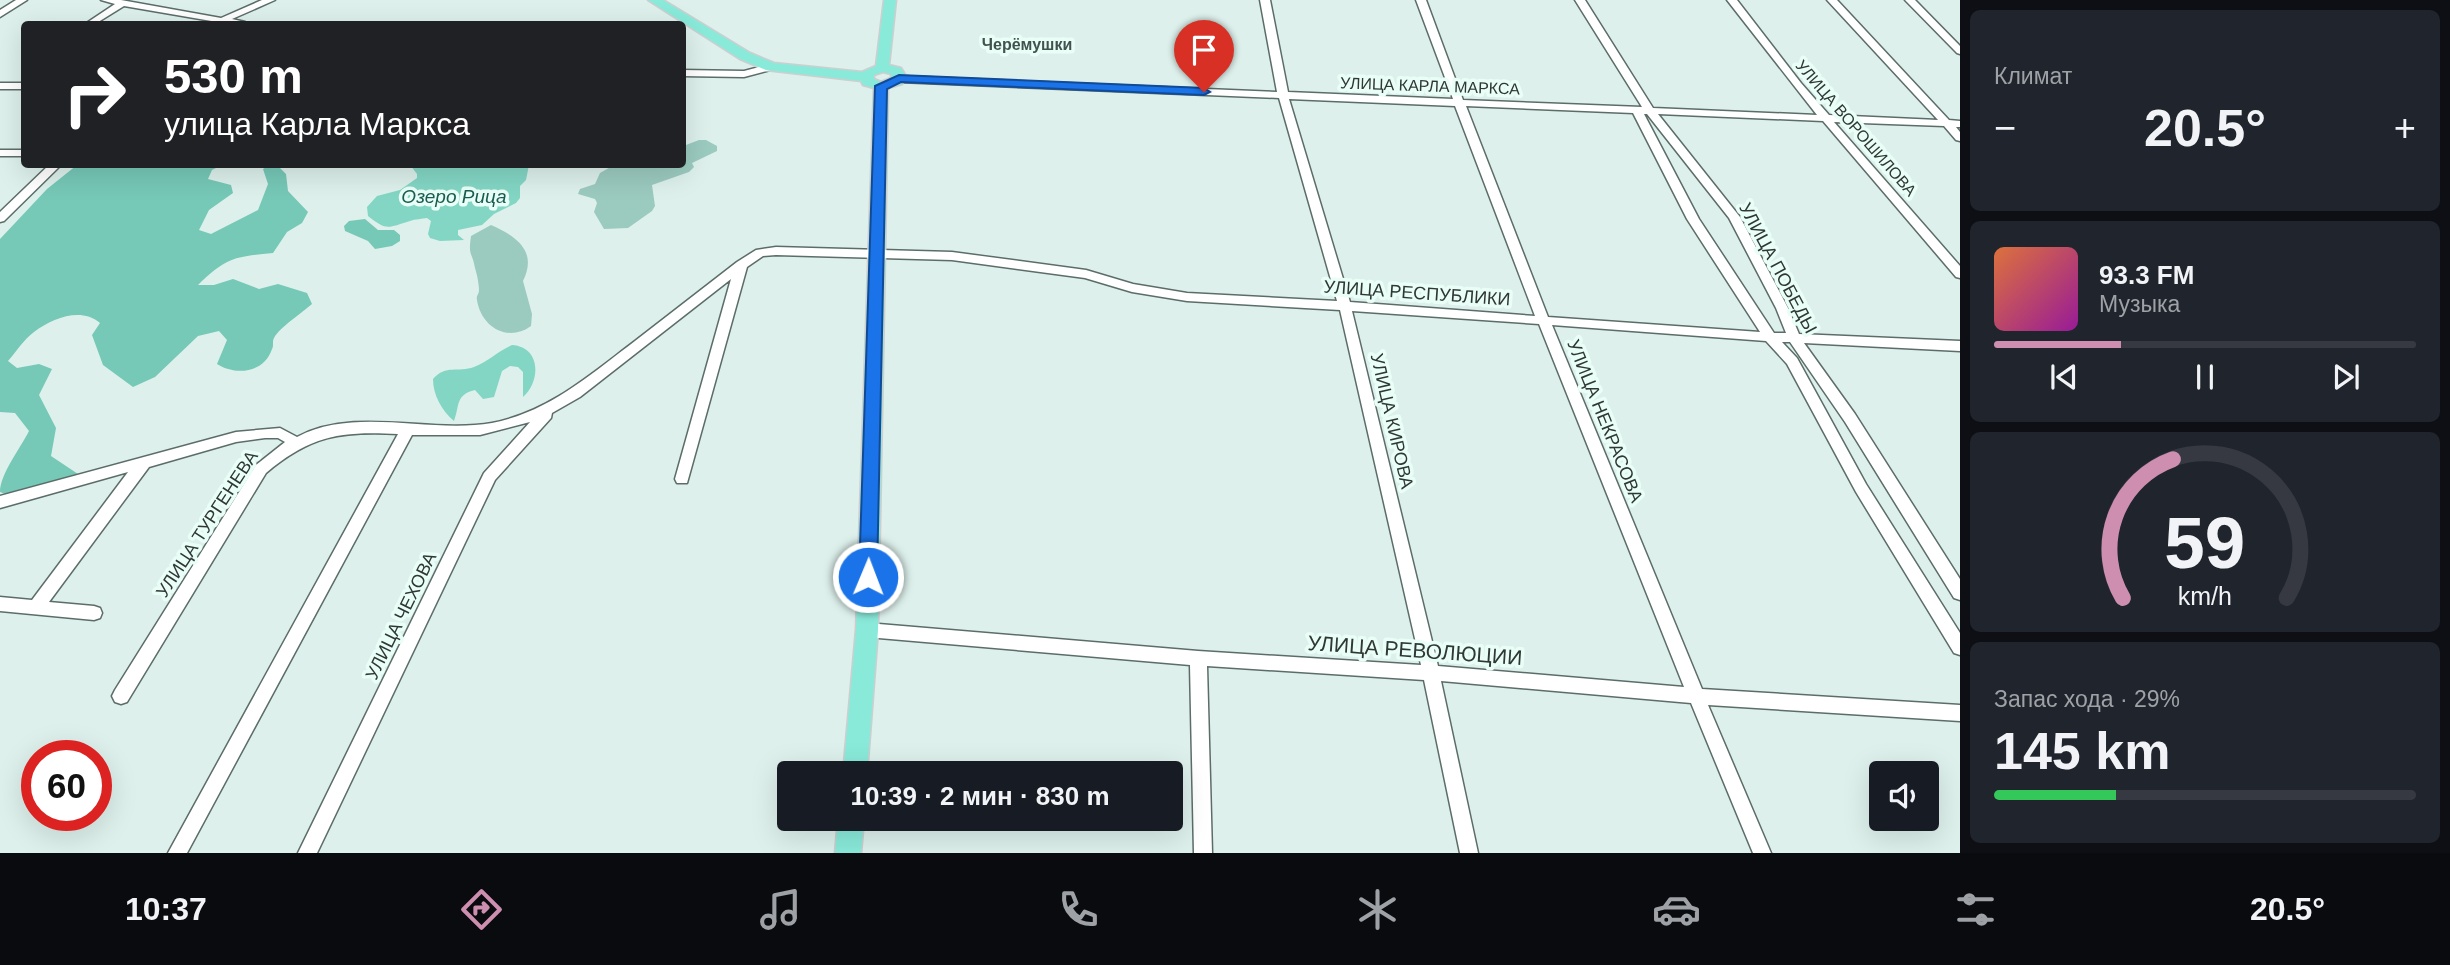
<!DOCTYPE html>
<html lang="ru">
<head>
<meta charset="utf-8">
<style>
  :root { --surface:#171b24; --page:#20242c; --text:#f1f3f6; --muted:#9ea1a6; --line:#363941; --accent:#cd8eaf }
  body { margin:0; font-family:Arial,sans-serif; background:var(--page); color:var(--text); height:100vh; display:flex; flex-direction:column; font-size:26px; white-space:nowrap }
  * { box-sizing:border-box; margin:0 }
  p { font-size:23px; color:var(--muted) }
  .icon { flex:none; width:38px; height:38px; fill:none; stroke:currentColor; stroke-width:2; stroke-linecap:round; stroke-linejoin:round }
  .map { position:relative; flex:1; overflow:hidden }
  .panel { display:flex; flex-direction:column; gap:10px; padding:10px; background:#0d0f14; width:490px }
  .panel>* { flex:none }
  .guide { position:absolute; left:21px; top:21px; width:665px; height:147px; border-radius:7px; box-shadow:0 7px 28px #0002; background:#202124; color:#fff; overflow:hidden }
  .buttons { position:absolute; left:1869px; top:761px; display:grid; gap:14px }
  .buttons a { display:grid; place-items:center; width:70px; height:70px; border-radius:7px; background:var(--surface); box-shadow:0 7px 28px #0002; font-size:35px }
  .speed { position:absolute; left:21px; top:740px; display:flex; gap:14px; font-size:35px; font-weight:700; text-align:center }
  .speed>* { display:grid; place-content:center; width:91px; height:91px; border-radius:50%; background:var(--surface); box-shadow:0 7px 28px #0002; line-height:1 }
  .speed .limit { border:10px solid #d22; background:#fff; color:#111 }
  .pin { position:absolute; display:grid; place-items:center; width:60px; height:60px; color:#fff; margin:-72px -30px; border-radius:50% 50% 50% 0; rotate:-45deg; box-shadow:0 0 7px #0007 }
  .pin .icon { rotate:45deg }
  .me { position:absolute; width:77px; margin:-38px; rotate:1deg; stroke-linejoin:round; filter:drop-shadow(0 0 5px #0008) }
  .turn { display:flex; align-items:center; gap:24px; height:147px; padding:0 28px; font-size:32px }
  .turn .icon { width:91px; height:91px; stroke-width:2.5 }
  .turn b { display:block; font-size:49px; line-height:60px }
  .big { font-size:52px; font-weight:700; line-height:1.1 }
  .panel .card { flex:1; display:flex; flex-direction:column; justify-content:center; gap:10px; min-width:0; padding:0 24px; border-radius:10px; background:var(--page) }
  .panel .dial { align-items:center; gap:0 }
  .dial svg { height:182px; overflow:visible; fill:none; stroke:var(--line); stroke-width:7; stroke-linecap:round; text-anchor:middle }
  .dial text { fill:var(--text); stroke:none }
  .song { display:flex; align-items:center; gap:21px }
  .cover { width:84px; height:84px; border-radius:10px; background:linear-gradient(135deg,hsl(20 70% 55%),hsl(300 70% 35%)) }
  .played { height:7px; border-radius:4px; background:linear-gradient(90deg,var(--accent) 30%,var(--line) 30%) }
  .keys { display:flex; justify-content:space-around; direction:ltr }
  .heat { display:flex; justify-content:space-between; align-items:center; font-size:38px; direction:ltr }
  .charge { height:10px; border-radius:5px; background:linear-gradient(90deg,#34c759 29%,var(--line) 0) }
  .trip { position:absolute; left:777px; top:761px; width:406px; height:70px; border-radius:7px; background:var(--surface); box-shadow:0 7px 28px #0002; font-weight:700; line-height:70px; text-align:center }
  .dock { display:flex; height:112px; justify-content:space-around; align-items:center; background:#090b0e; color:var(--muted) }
  .dock .icon { width:49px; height:49px }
  .dock .current { color:var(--accent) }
  .dock b { font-size:32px; color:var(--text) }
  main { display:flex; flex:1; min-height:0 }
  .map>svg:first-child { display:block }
</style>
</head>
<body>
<main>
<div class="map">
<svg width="1960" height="853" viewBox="0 0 1960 853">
  <rect width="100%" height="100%" fill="#ddf0eb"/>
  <path fill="#9bcabf" d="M699 140H706L717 146V151L692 163 694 167 689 172 652 185 655 206 652 211 628 228 604 229 594 212 597 203 595 199 578 194 580 189 595 184 600 173 614 165 682 164 683 142 686 145Z
    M491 225C516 236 538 251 523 281L532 314 531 326C508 343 481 327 477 300 476 295 479 295 479 290 479 284 477 274 475 268 472 251 468 257 471 236Z"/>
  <path fill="#76c8b7" d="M77 165H222L212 170 208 179 231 185 233 193 209 210 199 230 211 234 258 210 268 184 263 169 269 165H277L286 174 288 191 308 212 302 223 287 232 273 253C234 257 227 257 198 285H214L233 279 259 289 278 284 307 293 312 304C303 312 279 328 274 338 272 341 274 345 272 349 264 373 236 376 217 364L227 340 219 331 198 336 155 377 133 387 103 365 92 335 100 323C81 307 53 318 34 332 24 339 16 352 8 361L17 368 39 364 52 369 39 395 56 428 51 456 78 474 8 495 0 492C0 474 20 449 29 431L15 413 0 412V239L47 189Z
    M365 219 378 230H394L400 235V241L392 246 375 249 368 241 345 231 344 226 349 221Z"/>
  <path fill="#83d6c4" d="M410 165H529L526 180 520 186V198L516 203 494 214 482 225 458 230V235L464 240 440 241 430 238 428 234 431 221 427 218C422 219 415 219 410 221 387 228 387 231 368 216L367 207 377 196 400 190 417 178V174Z
    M512 345C541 347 541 381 523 397V372L518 367 510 366 502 371 494 397 483 399 475 390C455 395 460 405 454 421 442 411 433 395 433 379 446 364 458 373 474 367 489 361 498 351 512 345Z"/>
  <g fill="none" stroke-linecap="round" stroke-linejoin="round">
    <defs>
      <path id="minor" d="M16 0H27L0 17V10Z
        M101 0H121L221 18 262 0H275L232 19 245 22 246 24H229L124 6 95 24H85L115 4Z
        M1260 0H1270L1288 92 1453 99 1416 0H1426L1463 100 1642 107 1575 0H1585L1653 108 1817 115 1727 0H1737L1801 83 1829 115 1938 120 1827 0H1837L1949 120 1960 121V127H1956L1960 132V141L1956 140 1944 126 1834 122 1960 266V278L1956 277 1823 121 1658 114 1740 217 1788 308 1799 334 1960 341V351L1804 343 1855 414 1960 579V600L1954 598 1845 422 1790 342H1782L1797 358 1866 484 1960 633V655L1954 653 1856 492 1787 364 1766 341 1552 325 1702 689 1960 705V721L1708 705 1771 853H1753L1691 703 1441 681 1478 853H1460L1424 680 1207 666 1212 853H1194L1190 665 867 637 861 635 859 630 861 625 867 623 1198 651 1421 665 1340 310 1187 301 1132 292 1085 278 952 260 776 255 763 256 747 267 687 483H677L675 479 731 279 580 397 552 413 551 418 495 480 317 853H298L484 473 530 422 480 435H412L187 853H168L398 434C341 431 311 435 266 473L127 702 121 704 115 702 112 696 115 690 256 465 285 442 278 438H265L236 442 149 467 49 602 94 606 100 608 102 613 100 618 94 620 0 611V597L32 600 128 472 0 508V496L236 432 280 428 297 437C356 406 429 434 492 423 549 412 591 374 635 341 669 315 703 288 737 262L756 250 776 247 952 252 1086 270 1133 284 1187 293 1337 301 1279 98 899 82 894 79 899 76 1277 92ZM1289 99 1455 106 1535 316 1350 302ZM1466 106 1633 113 1687 219 1760 332 1548 317ZM1644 114H1647L1729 218 1776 308 1786 333H1774L1699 219ZM1352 311 1539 324 1684 687 1438 666Z
        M1905 0H1915L1960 46V54L1957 53Z
        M771 64 776 67 774 69 744 77 682 76V70L744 71Z
        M0 83H24V89H0Z
        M0 150H24V156H0Z
        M50 164H62L4 221 0 222V212Z"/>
      <path id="major" d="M648 0H663L750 53 774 63 862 72 876 66 884 0H896L889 65 901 68 906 76 902 84 888 88 878 630 867 774H843L856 630 874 88 863 85 861 81 766 70 740 59ZM883 72 891 74V78L881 82 874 79V75Z
        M838 819H864L861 853H835Z"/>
    </defs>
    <use href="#minor" stroke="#5c6d69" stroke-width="3"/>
    <use href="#major" stroke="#cdcfcf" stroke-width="3"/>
    <use href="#minor" fill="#fff" fill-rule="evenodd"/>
    <use href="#major" fill="#89eada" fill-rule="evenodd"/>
  </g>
  <path fill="#1a73e8" stroke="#114b97" stroke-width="2" d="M899 75 1204 88 1210 92 1204 95 901 82 887 89 877 577 874 582 868 584 861 582 859 577 875 86Z"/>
  <g text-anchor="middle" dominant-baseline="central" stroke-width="7" stroke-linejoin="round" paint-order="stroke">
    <g font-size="16" font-weight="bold" fill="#42534f" stroke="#eafef8">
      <text x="1027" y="44">Черёмушки</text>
    </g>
    <g font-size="16" fill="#303836" stroke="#eafef8">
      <text transform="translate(1430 86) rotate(2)">УЛИЦА КАРЛА МАРКСА</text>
      <text transform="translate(1856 128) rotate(49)">УЛИЦА ВОРОШИЛОВА</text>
    </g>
    <g font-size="18" fill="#303836" stroke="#eafef8">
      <text transform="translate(1778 268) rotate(62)">УЛИЦА ПОБЕДЫ</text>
      <text transform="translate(1417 293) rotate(4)">УЛИЦА РЕСПУБЛИКИ</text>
      <text transform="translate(1392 421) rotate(77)">УЛИЦА КИРОВА</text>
      <text transform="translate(1605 421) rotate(68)">УЛИЦА НЕКРАСОВА</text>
      <text transform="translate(207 524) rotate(-57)">УЛИЦА ТУРГЕНЕВА</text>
      <text transform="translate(401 616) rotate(-64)">УЛИЦА ЧЕХОВА</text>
    </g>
    <g font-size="19" font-style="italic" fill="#1a5e52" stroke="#eafef8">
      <text x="454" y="196">Озеро Рица</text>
    </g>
    <g font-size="21" fill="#303836" stroke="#eafef8">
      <text transform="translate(1415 650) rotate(4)">УЛИЦА РЕВОЛЮЦИИ</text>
    </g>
  </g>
</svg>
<div class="buttons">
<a><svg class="icon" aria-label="sound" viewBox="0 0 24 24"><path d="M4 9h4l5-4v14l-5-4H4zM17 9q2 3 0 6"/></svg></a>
</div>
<div class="speed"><div class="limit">60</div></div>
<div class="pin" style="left:1204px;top:92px;background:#d93025"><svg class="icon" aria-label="arrive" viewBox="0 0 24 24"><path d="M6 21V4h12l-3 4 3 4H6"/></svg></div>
<svg class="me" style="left:868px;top:577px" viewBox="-20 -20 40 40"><circle r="17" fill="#1a73e8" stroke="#fff" stroke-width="3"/><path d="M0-11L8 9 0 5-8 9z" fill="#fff"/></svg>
<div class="trip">10:39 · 2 мин · 830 m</div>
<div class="guide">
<div class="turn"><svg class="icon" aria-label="right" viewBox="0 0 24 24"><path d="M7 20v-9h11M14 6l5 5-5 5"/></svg><div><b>530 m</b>улица Карла Маркса</div></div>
</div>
</div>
<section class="panel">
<div class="card"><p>Климат</p>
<div class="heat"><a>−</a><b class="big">20.5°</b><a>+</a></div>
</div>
<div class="card">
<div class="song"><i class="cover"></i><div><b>93.3 FM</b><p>Музыка</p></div></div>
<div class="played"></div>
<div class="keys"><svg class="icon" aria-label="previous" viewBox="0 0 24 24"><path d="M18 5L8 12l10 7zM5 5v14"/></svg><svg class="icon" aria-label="pause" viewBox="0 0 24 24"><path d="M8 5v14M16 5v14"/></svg><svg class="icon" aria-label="next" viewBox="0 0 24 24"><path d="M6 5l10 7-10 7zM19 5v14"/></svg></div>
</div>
<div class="card dial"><svg viewBox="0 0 100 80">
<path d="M14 69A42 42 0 1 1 86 69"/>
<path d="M14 69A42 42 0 0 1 36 8" stroke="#cd8eaf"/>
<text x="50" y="56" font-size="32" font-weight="700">59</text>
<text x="50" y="72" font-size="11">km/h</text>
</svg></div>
<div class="card"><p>Запас хода · 29%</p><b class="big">145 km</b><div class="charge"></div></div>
</section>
</main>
<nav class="dock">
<b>10:37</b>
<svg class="icon current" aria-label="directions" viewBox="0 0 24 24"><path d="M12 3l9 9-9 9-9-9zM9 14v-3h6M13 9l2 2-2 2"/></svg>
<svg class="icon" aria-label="music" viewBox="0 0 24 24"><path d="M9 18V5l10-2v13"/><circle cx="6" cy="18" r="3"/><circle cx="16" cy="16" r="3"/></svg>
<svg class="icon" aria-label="phone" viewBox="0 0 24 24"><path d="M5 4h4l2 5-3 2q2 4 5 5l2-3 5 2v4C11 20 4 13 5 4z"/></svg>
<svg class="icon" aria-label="climate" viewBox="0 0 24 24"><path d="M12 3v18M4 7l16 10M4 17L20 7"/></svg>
<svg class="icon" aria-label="car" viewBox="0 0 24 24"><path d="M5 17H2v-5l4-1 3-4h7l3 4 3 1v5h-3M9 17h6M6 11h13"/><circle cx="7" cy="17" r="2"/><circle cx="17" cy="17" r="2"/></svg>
<svg class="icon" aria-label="filters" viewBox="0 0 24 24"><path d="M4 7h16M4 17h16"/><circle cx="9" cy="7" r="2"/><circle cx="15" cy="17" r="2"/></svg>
<b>20.5°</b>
</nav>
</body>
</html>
